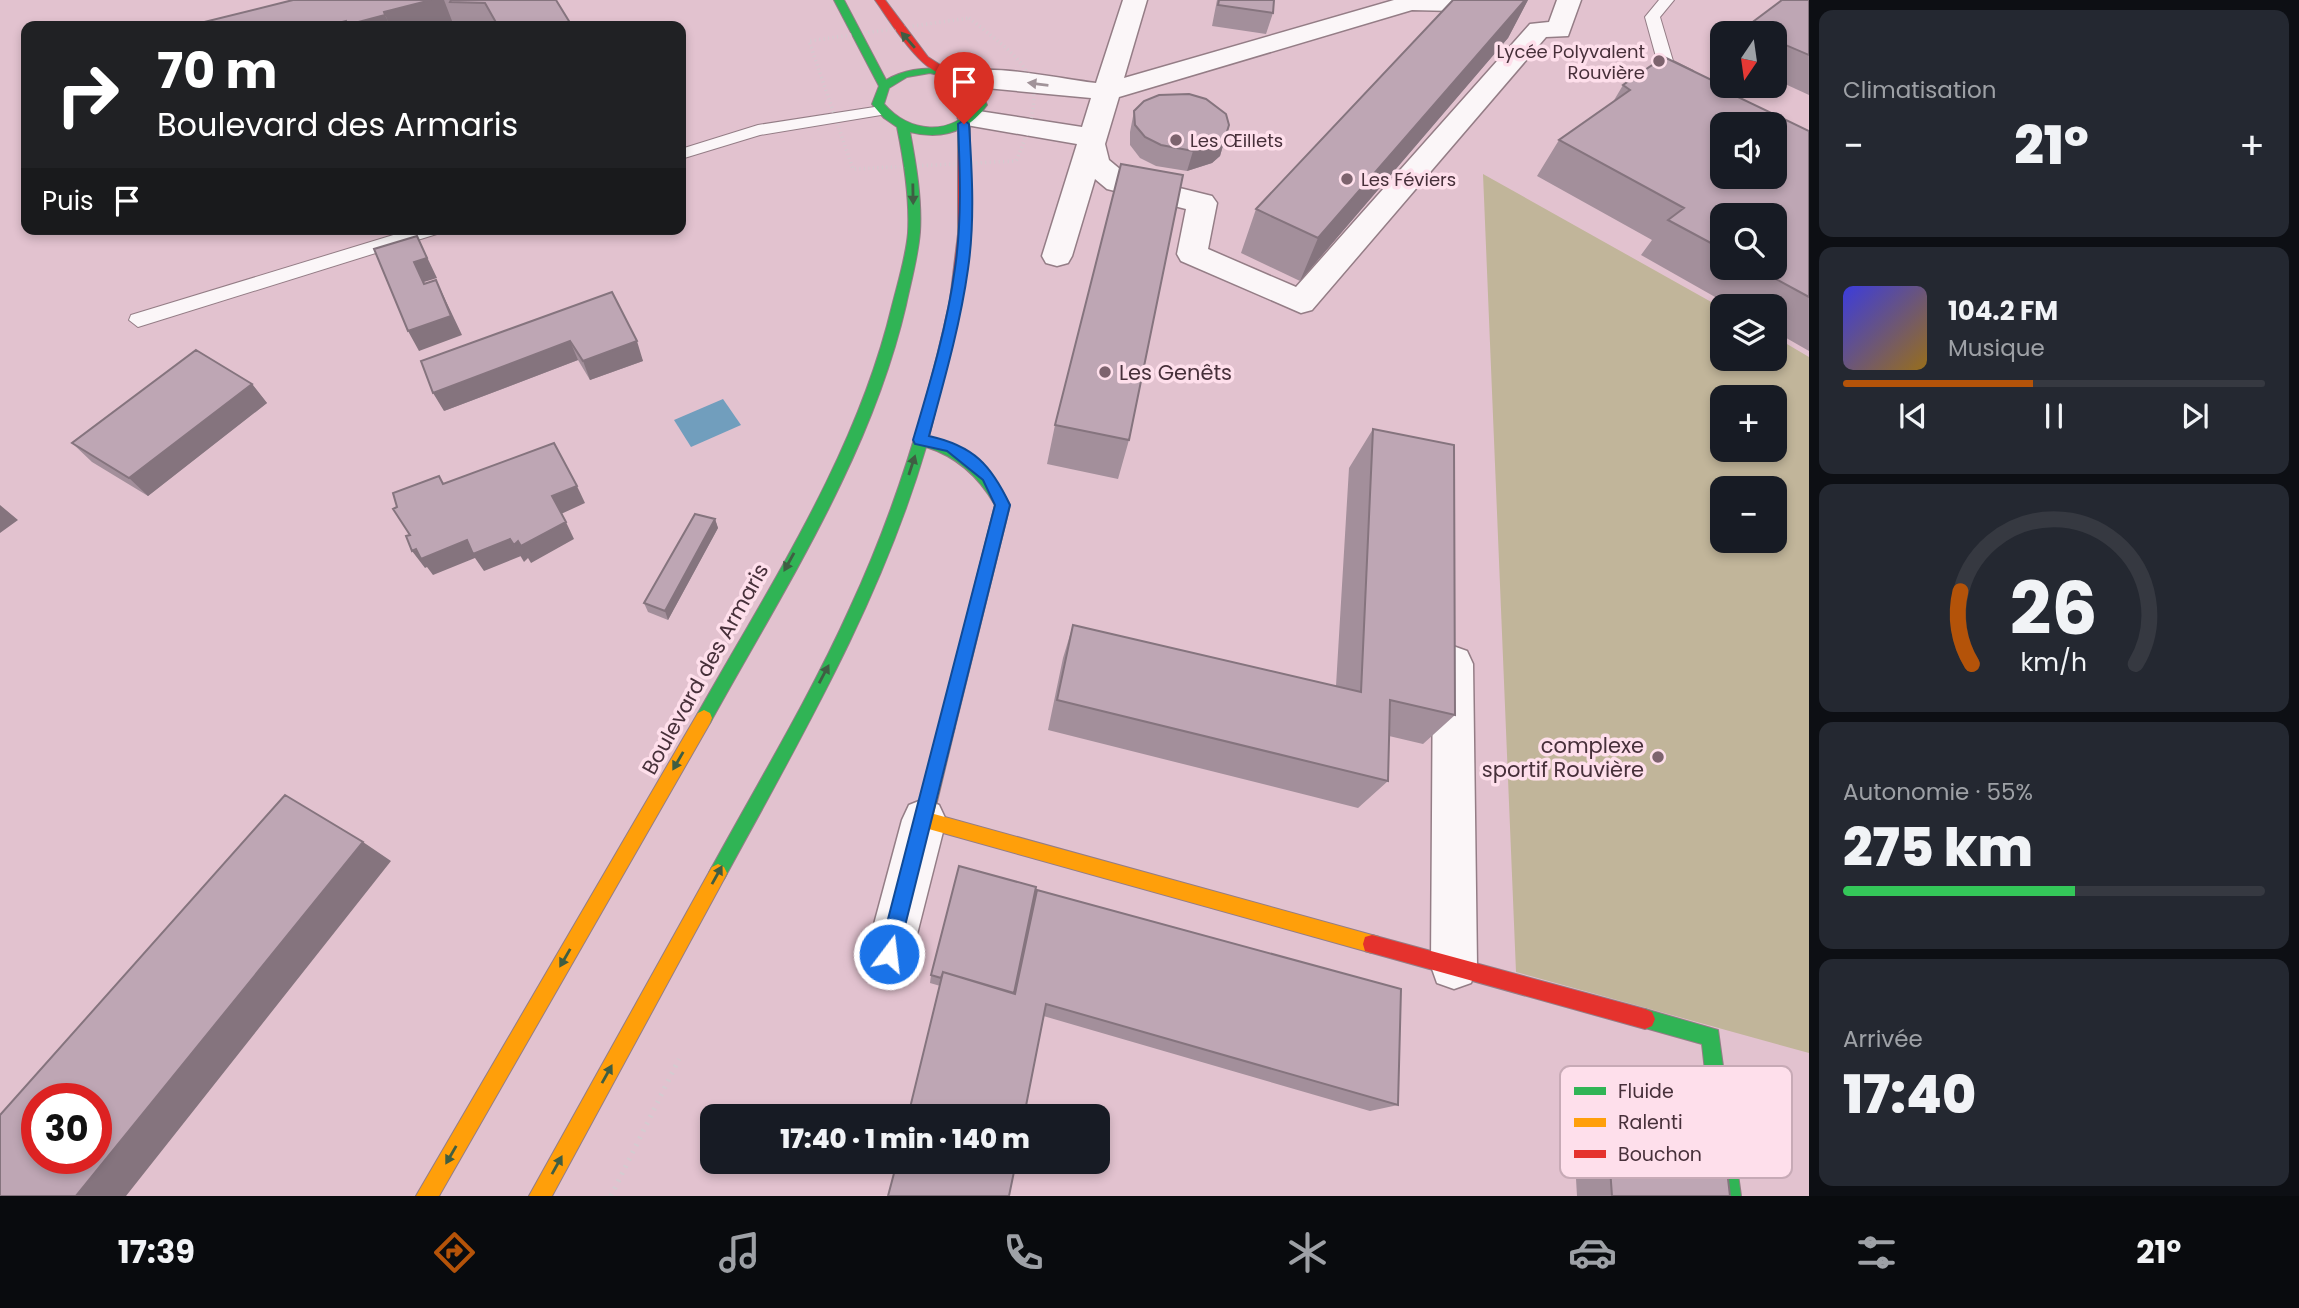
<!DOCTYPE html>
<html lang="fr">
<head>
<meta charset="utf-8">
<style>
  :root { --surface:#171b24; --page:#242831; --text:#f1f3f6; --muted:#9ea1a6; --line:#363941; --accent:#b45309 }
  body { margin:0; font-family:Poppins,sans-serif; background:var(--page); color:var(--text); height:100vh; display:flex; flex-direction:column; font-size:26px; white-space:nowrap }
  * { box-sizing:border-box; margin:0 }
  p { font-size:23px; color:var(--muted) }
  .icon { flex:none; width:38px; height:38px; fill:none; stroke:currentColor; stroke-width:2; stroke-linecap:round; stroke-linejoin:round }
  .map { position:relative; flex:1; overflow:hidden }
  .drawer { display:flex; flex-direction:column; gap:10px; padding:10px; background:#0d0f14; width:490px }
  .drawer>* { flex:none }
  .guide { position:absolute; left:21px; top:21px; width:665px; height:214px; border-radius:14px; box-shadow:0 4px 10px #0003; background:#202124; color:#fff; overflow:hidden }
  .needle { width:46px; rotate:193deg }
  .fabs { position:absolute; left:1710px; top:21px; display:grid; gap:14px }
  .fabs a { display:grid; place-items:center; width:77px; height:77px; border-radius:14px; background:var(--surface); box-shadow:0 4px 10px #0003; font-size:35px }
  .speed { position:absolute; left:21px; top:1083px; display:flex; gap:14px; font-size:35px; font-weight:700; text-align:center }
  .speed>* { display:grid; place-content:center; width:91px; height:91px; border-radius:50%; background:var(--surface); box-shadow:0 4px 10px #0003; line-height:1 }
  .speed .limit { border:10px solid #d22; background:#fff; color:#111 }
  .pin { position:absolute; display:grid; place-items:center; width:60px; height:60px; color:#fff; margin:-72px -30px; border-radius:50% 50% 50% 0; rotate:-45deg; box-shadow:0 0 7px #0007 }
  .pin .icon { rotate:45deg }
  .me { position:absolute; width:77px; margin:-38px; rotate:15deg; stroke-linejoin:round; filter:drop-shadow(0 0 5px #0008) }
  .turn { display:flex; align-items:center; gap:24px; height:147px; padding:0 21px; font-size:32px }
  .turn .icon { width:91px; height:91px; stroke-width:2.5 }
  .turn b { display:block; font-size:49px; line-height:60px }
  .then { display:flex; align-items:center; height:66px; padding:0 21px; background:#0003; gap:14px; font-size:26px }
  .big { font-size:52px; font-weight:800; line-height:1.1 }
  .drawer .tile { flex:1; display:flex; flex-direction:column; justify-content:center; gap:10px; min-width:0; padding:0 24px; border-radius:14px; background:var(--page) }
  .drawer .dial { align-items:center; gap:0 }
  .dial svg { height:182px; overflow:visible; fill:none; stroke:var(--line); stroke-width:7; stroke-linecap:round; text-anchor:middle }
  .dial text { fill:var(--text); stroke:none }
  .song { display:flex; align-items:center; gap:21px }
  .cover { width:84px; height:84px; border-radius:10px; background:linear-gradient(135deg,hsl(240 70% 55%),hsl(40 70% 35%)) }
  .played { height:7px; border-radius:4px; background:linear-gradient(90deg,var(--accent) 45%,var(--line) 45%) }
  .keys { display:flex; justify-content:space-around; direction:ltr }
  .heat { display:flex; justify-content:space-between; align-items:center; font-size:38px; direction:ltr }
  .charge { height:10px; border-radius:5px; background:linear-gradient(90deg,#34c759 55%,var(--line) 0) }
  .trip { position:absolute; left:700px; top:1104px; width:410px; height:70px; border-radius:14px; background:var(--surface); box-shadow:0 4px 10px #0003; font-weight:800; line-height:70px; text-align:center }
  .tabs { display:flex; height:112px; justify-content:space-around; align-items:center; background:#090b0e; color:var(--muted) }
  .tabs .icon { width:49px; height:49px }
  .tabs .selected { color:var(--accent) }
  .tabs b { font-size:32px; color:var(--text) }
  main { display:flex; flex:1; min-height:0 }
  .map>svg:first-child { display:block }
</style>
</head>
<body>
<main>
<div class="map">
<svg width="1809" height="1196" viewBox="0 0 1809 1196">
  <rect width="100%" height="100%" fill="#e2c2cf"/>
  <path fill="#c1b59a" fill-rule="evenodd" d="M1483 174 1722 308V359H1774L1775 337 1809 357V1053L1516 972ZM1722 397H1774V450H1722ZM1722 488H1774V541H1722Z"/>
  <path fill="#719ebd" d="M723 399 741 425 691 447 674 420Z"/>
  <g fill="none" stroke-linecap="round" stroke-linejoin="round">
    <defs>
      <path id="lane" d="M1659 0H1674L1660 17 1673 61 1693 71V77H1681L1658 64 1645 17Z
        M881 106 887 108V114L760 135 681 159V149L758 125Z
        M413 229H443L440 233 138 327 129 320 131 315Z"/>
      <path id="street" d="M1123 0H1147L1124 78 1394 0H1470L1508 12 1512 17 1508 22 1499 25 1455 11 1412 10 1119 97 1105 144 1109 160 1127 175 1212 196 1217 203 1208 249 1296 287 1530 24 1549 22 1557 0H1581L1568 36 1546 37 1312 310 1301 313 1181 261 1177 254 1186 209 1107 189 1095 179 1072 256 1068 263 1057 266 1046 263 1042 256 1077 144 972 126 962 124 958 118 962 112 972 110 1082 127 1091 98 954 85 950 79 954 73C994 63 1054 78 1096 83Z
        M1453 646 1467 651 1473 664 1477 966 1471 983 1454 989 1437 983 1431 966 1433 664 1439 651Z
        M924 799 939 805 946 820 912 954 905 970 889 977 873 970 866 954 902 820 909 805Z"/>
      <path id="fast" d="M834 0H844L886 80C918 61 973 63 987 105 968 132 941 140 910 132 916 164 922 199 920 232 918 257 911 281 906 305 871 456 784 589 710 723L704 726 698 723 696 718 698 713C772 582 857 453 892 306 898 282 906 257 908 233 910 198 904 161 897 127L884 118 872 104 879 86ZM930 73C950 77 969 84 975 105 951 137 909 133 884 104L889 88 907 77Z
        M956 295 962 300 929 437C967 448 992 470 1010 505L955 727 953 733 947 735 941 733 939 727 995 505C979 477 958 457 926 447 881 601 800 739 724 879L718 882 712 879 709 873 712 867C759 781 810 697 850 608 896 509 927 407 950 300Z
        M1645 1009 1718 1030 1741 1196H1719L1702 1044 1638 1026 1635 1019 1638 1012Z"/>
      <path id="slow" d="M704 710 710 713 712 718 710 723 439 1196H416L698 713Z
        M947 719 953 721 955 727 934 814 1372 935 1379 937 1381 944 1379 951 1372 953 918 826 915 820 939 727 941 721Z
        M718 864 724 867 727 873 724 879 552 1196H529L712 867Z"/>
      <path id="jam" d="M875 0H885L928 57 948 70V74C923 77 889 19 875 0Z
        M964 121 970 124V234L962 300 956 305 950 300 958 234V124Z
        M1372 935 1645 1009 1652 1012 1655 1019 1652 1026 1645 1029 1372 953 1365 951 1363 944 1365 937Z"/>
    </defs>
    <use href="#lane" stroke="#947d86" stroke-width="2"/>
    <use href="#street" stroke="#947d86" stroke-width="3"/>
    <use href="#fast" stroke="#947d86" stroke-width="2"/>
    <use href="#slow" stroke="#947d86" stroke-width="2"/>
    <use href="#jam" stroke="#947d86" stroke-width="2"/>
    <path stroke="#d5cbd0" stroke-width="3.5" stroke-dasharray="1 3.5" stroke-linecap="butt" d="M969 18C1034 69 1051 80 1016 161L853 169 809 41Z"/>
    <path stroke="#d5cbd0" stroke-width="5" stroke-dasharray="2 6" stroke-linecap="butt" d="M611 1196 679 1059"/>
    <use href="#lane" fill="#fbf6f8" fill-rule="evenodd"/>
    <use href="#street" fill="#fbf6f8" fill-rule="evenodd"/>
    <use href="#fast" fill="#30b455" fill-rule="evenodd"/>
    <use href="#slow" fill="#ff9f0a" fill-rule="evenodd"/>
    <use href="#jam" fill="#e5322d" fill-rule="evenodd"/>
  </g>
  <path fill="#a38f9b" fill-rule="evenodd" d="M293 0H556L572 26H188Z
    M1217 0H1274L1273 13 1266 34 1212 26Z
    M1453 0H1528L1508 38 1300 281 1241 253 1256 209Z
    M1809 0V95L1774 79V33H1741L1746 27Z
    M1623 85H1722L1719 88 1809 131V351L1774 331V306H1731L1641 255 1652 240 1537 176 1559 140 1613 102ZM1722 215 1774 268H1722Z
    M1134 111 1226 135 1220 156 1212 163 1187 171 1156 166 1140 158 1130 145V132Z
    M612 292 643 361 590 380 578 360 444 411Z
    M252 384 267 403 148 496 92 462 72 443Z
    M1055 425 1129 440 1118 479 1047 464Z
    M1373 429 1455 715 1423 744 1389 736 1388 781 1358 808 1048 730 1063 658 1073 625 1336 686 1349 468Z
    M715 519 718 528 668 620 648 612 644 603Z
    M1037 890 1398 1105 1370 1111 930 983 931 975 1035 895Z
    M1603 1069 1730 1196H1577L1570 1075Z"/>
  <path fill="#85747e" d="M431 0H444L454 26H390L384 12Z
    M1525 0H1528L1508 38 1300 281 1318 238Z
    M385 15 390 26H348L347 25Z
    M346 21 348 26H327Z
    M1226 135 1220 156 1212 163 1187 171 1193 151Z
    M417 236 437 278 424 282 434 304 414 262Z
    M436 280 462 335 419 351 408 331Z
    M570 341 578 360 444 411 433 393Z
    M637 341 643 361 590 380 583 361Z
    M252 384 267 403 148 496 129 478Z
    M577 486 585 503 561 514 552 496Z
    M0 505 18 520 0 533Z
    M715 519 718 528 668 620 665 611Z
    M566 522 574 539 531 563 528 558 524 562 514 545 518 541Z
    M510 539 521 556 484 571 475 558 433 575 427 567 425 568 412 551 467 540Z
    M363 842 391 861 126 1196H76Z"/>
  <path fill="#bea6b4" stroke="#85747e" stroke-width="2" fill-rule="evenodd" d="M293 0H431L384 12 385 15 347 25 346 21 327 26H188Z
    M451 0H556L572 26H498L485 3 450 2Z
    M1219 0H1274L1273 13 1218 5Z
    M1453 0H1525L1318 238 1256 209Z
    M1782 0H1809V55L1774 40V33H1760L1746 27Z
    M1664 57 1722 85 1719 88 1809 131V297L1756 268H1774V215H1722V249L1668 220 1684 208 1559 140 1630 90 1623 85ZM1722 124H1774V177H1722Z
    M1189 94 1206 99 1226 114 1229 125 1226 135 1218 143 1193 151 1161 145 1145 137 1135 125 1134 111 1144 101 1159 95Z
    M1121 164 1183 175 1129 440 1055 425Z
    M417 236 427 258 414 262 424 284 436 280 451 316 408 331 374 249Z
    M612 292 637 341 583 361 570 341 433 393 421 361Z
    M196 350 252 384 129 478 72 443Z
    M1373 429 1454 445 1455 715 1390 700 1388 781 1057 700 1073 625 1361 692Z
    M554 443 577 486 552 496 566 522 521 546 518 541 514 545 510 539 473 554 467 540 421 559 416 549 412 551 406 536 410 535 393 509 397 507 393 493 439 476 443 484Z
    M695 514 715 519 665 611 644 603Z
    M285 795 363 842 76 1196H0V1115ZM37 1099H96V1158H37Z
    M959 866 1036 887 1014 993 943 972 941 978 931 975Z
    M1037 890 1401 989 1398 1105 1046 1004 1024 1116H908L943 972 1015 994Z
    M1603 1069 1719 1101 1730 1196H1612Z
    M897 1162H1016L1009 1196H888Z"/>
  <defs><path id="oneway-solid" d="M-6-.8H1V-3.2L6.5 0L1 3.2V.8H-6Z" transform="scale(1.75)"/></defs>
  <g fill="#3f5e43">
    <use href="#oneway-solid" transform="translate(908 40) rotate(-131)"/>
    <use href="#oneway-solid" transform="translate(913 194) rotate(89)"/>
    <use href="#oneway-solid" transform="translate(912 465) rotate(-72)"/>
    <use href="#oneway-solid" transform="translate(789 562) rotate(119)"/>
    <use href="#oneway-solid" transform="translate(824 674) rotate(-62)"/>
    <use href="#oneway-solid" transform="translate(678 761) rotate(120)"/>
    <use href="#oneway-solid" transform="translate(717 875) rotate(-61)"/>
    <use href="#oneway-solid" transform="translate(565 958) rotate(120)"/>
    <use href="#oneway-solid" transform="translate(607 1074) rotate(-61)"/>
    <use href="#oneway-solid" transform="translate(451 1155) rotate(120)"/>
    <use href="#oneway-solid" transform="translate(557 1165) rotate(-61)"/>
  </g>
  <use fill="#a19399" href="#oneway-solid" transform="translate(1038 84) rotate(-173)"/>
  <path fill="#1a73e8" stroke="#114b97" stroke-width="2" d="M964 120 969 124C972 171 975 221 968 269 960 326 944 381 929 436 974 446 991 465 1010 505L898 954 896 961 889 964 882 961 879 954 995 505 983 480 947 451 915 444 913 440C930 383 947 327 955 268 962 221 960 171 958 124Z"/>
  <g fill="#7d636e" stroke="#fedfeb" stroke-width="2.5">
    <circle cx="1659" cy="61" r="7"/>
    <circle cx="1176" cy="140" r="7"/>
    <circle cx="1347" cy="179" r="7"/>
    <circle cx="1105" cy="372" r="7"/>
    <circle cx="1658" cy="757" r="7"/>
  </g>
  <g text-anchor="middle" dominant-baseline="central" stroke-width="7" stroke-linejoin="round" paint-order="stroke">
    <g font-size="18" fill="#47303a" stroke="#fedfeb" text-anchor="start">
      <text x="1645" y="51" text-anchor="end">Lycée Polyvalent<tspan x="1645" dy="21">Rouvière</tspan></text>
      <text x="1190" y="140">Les Œillets</text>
      <text x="1361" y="179">Les Féviers</text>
    </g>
    <g font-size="21" fill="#47303a" stroke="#fedfeb" text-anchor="start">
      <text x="1119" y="372">Les Genêts</text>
      <text x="1644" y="745" text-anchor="end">complexe<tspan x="1644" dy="24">sportif Rouvière</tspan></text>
    </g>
    <g font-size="21" fill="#47303a" stroke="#fedfeb">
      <text transform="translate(705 669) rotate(-61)">Boulevard des Armaris</text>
    </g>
  </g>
  <rect x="1560" y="1066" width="232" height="112" rx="10" fill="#fedfeb" stroke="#c7aab6" stroke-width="2"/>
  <rect x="1574" y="1087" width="32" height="8" fill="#30b455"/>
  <rect x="1574" y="1118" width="32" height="9" fill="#ff9f0a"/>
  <rect x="1574" y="1150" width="32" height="8" fill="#e5322d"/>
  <g font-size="19" fill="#47303a">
    <text x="1618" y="1098">Fluide</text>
    <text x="1618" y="1129">Ralenti</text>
    <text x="1618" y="1161">Bouchon</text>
  </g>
</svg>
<div class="fabs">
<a><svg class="needle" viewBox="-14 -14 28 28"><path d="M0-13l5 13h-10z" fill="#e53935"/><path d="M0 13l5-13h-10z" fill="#9ea1a6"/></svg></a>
<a><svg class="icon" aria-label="sound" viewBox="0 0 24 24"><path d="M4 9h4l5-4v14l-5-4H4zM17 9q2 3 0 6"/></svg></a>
<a><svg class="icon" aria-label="search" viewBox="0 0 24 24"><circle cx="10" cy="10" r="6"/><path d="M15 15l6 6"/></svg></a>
<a><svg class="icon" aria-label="layers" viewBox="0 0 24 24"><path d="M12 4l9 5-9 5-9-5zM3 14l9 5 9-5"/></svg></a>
<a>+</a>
<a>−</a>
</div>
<div class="speed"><div class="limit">30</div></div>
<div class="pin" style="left:964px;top:124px;background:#d93025"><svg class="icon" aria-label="arrive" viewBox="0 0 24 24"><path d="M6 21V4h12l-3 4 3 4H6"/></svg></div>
<svg class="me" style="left:889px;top:954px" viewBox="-20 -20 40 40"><circle r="17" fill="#1a73e8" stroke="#fff" stroke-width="3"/><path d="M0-11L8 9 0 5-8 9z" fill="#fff"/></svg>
<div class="trip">17:40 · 1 min · 140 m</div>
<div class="guide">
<div class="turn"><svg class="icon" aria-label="right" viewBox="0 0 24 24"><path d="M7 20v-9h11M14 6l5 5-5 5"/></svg><div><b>70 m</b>Boulevard des Armaris</div></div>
<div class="then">Puis<svg class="icon" aria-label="arrive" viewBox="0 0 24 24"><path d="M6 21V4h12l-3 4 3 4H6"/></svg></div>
</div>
</div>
<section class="drawer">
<div class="tile"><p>Climatisation</p>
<div class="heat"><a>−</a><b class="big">21°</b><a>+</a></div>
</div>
<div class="tile">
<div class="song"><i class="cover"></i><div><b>104.2 FM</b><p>Musique</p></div></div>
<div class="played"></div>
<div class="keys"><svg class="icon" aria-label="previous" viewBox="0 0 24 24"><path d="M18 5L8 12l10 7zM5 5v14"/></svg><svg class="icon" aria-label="pause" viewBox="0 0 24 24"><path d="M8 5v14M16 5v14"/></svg><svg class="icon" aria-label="next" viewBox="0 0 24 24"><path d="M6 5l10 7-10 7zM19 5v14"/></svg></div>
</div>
<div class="tile dial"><svg viewBox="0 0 100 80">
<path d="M14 69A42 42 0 1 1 86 69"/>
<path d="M14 69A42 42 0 0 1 9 37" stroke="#b45309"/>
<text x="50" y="56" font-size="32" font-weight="700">26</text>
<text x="50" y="72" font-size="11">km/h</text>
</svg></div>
<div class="tile"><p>Autonomie · 55%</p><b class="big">275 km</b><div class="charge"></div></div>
<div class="tile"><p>Arrivée</p><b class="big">17:40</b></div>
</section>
</main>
<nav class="tabs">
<b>17:39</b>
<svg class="icon selected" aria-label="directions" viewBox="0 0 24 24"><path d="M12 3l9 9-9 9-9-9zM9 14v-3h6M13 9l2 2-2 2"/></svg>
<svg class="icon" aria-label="music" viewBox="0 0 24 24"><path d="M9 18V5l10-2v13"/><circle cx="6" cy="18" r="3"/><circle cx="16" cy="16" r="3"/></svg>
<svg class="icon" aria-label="phone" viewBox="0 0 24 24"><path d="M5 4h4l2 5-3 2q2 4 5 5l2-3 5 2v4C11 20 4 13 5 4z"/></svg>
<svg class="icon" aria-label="climate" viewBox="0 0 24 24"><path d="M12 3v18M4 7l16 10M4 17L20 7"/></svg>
<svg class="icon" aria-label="car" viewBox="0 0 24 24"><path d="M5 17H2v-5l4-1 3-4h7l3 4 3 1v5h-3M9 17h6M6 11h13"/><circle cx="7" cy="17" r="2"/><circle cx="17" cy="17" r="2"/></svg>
<svg class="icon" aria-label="filters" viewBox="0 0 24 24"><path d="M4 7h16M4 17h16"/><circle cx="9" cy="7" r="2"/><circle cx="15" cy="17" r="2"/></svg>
<b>21°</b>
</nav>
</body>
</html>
